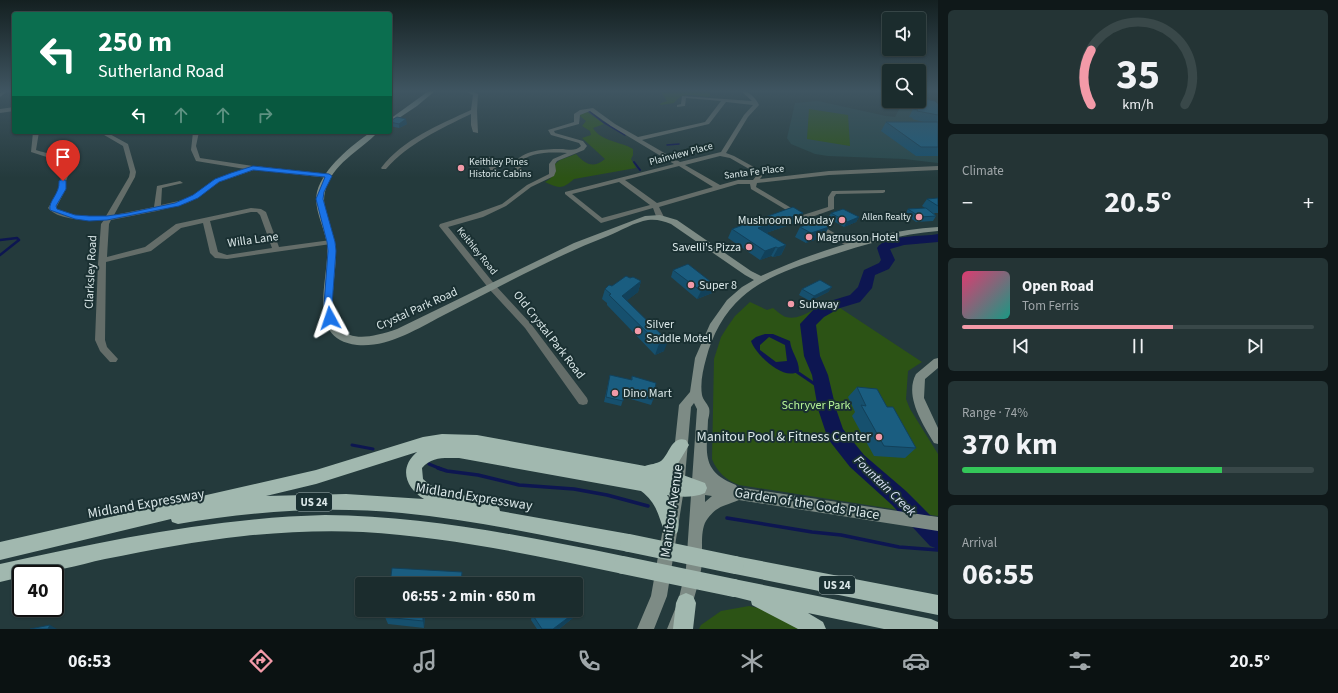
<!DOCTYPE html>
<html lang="en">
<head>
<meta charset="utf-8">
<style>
  :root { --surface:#1b2c2d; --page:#243435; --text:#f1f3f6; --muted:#a0a7aa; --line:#394849; --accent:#f39aa8 }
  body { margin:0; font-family:"Source Sans 3",sans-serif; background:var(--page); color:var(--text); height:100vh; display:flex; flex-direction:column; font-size:15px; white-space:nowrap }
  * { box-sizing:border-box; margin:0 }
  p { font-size:13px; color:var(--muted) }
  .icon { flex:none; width:22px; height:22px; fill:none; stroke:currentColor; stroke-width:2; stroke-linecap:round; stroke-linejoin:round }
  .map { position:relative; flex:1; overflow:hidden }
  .drawer { display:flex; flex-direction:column; gap:10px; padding:10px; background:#0f1819; width:400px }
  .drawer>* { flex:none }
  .top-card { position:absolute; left:12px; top:12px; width:380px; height:122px; border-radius:4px; box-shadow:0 1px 3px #0004,0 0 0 1px var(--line); background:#0b6e4f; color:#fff; overflow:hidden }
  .buttons { position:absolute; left:882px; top:12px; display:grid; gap:8px }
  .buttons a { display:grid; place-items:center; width:44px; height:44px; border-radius:4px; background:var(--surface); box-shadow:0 1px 3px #0004,0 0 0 1px var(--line); font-size:20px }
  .speed { position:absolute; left:12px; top:565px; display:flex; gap:8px; font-size:20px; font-weight:700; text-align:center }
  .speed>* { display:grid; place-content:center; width:52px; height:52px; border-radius:50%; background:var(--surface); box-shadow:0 1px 3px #0004,0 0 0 1px var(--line); line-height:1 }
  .speed .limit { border:2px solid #111; border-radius:6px; background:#fff; color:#111 }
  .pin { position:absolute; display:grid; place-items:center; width:34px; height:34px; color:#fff; margin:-41px -17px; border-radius:50% 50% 50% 0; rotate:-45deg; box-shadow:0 0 4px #0007 }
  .pin .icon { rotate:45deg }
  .me { position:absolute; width:44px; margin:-22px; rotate:355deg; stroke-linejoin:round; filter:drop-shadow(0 0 3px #0008) }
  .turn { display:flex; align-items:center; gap:14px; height:84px; padding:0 20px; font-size:18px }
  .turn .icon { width:52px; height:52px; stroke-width:2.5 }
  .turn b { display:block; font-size:28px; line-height:34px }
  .lanes { display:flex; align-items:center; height:38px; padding:0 20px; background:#0003; justify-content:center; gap:20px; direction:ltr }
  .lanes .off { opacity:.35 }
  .big { font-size:30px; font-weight:700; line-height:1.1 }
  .drawer .widget { flex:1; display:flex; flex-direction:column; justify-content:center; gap:6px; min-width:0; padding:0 14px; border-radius:6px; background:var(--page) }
  .drawer .dial { align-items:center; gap:0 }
  .dial svg { height:104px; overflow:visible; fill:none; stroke:var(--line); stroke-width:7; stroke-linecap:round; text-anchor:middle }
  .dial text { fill:var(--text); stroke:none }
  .song { display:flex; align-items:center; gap:12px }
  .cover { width:48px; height:48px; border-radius:6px; background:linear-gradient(135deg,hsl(340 70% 55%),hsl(170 70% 35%)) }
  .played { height:4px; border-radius:2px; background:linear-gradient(90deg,var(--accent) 60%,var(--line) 60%) }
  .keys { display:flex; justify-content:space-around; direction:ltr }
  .heat { display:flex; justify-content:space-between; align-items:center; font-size:22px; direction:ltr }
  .charge { height:6px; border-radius:3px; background:linear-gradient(90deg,#34c759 74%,var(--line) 0) }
  .trip { position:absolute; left:355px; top:577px; width:228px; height:40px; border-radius:4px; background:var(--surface); box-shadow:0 1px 3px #0004,0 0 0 1px var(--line); font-weight:700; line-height:40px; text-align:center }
  .menu { display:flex; height:64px; justify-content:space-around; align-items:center; background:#0b1212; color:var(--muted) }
  .menu .icon { width:28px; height:28px }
  .menu .on { color:var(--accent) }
  .menu b { font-size:18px; color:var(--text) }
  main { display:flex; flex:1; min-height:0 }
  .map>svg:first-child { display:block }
</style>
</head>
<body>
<main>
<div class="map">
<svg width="938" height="629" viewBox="0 0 938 629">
  <rect width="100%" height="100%" fill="#243a3c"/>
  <path fill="#28484b" d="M818 101 886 116 895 117 902 104H912L938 110V163L904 159 828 156 815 154 791 144 787 138 795 103Z"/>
  <path fill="#2c5315" d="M661 90H720L710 91V94L709 97C696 96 682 91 674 103L660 105 661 103 667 101 661 92 674 93Z
    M809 109 848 115 850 146 807 139Z
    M587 112 604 124 593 128C600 141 622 142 633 149V155L631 159 636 168 574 179C562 190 558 188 545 182 554 177 554 174 555 164L560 160 576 154C585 164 593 169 605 159L582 138 591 135 590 131 582 126 586 121 579 115Z
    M828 300 922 362 908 371 906 399 910 409 938 454V516L739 485C726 480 717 472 712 459L714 359 721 337 728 326 735 316 750 302 767 310 773 308C777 311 782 316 786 317 801 321 816 307 828 300Z
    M749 606 782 613 813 629H699L701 625 721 611Z"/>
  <path fill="#0d1651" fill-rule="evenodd" d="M765 334H773L790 341C791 352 799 359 799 371 784 382 756 355 751 341L756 337ZM769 337 785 345 787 361 776 362 760 350V345Z"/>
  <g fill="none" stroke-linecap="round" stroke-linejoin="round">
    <path stroke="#0d1651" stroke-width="1.5" d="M589 111 603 122 625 135
      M667 145 679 144"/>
    <path stroke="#0d1651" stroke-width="2" d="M634 162 640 170"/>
    <path stroke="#0d1651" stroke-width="2.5" d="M0 240 17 238 19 240 0 255"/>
    <path stroke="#0d1651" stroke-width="3" d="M797 372 822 389
      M352 445 373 449
      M429 464 441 469"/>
    <path stroke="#0d1651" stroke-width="3.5" d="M438 468 447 471 478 475 519 485 574 489 607 495 648 506
      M727 518 812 532 841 535 899 547 938 550"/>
    <path fill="#0d1651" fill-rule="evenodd" d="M938 234V242L904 245 890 249 895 260 889 269 875 275 872 288 860 302 840 308 824 317 816 325 820 356 828 375 836 409 843 429 864 455 906 491 938 523V549L930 546 892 505 850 467 828 439 818 409 812 375 804 356 800 324 814 309 830 301 850 295 858 287 864 270 879 263 881 260 877 248C886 234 923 237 938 234Z"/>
    <path fill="#646d69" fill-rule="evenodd" d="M4 90H9L0 97V93Z
      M463 90H469L478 94 477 111 478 133 473 132 471 125V114C440 129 409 143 386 169H382L381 168C403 139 439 125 471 110L473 95Z
      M740 90C748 90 756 98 759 105L748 117 726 153 734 156 761 171 763 175 760 179 829 171 938 166V170L829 175 757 183 756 187 803 215 828 207V197L832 191 885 190V192L883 193 836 194 834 197V209L809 218 853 244 854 246 853 248H850L751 189 750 184H738L659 207 664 217 663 219H657L653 208 601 223 565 194V192L674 164 611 126 590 111 580 115 579 124 554 131 555 133 583 141 587 146 584 150 557 161 555 164 556 171 554 176 531 187 506 206 483 217 448 227 496 286 531 324 587 398 588 401 587 404 583 405 579 404 525 328 490 290 439 226 440 224 477 213 502 204 527 185 549 174V164L553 159 567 153C553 152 528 151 519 164L522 169 520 173C501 180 491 180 486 158L491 157C498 172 497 177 515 171L516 169 513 164C523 150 544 149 560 149 568 149 575 152 581 146L579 143 551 135 548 130 574 122V114L580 110 593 108 615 124 638 137 705 122 721 101 686 98 685 106 677 107V105L681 104 682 96 752 101ZM726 102 753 105 744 115 721 152 680 162 642 140 709 124ZM720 156 730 158 756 173 757 175 753 180H738L720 185 685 165ZM679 166 713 187 657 203 625 180ZM619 182 650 205 602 218 572 194Z
      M14 107V111L0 113V109Z
      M33 132H39L36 150C48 154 64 155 72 166L66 181V189L56 208C66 217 93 216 106 216L129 177 130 172 123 146 99 132H106L128 144 136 172 135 177 114 215 154 207 157 186 180 181 183 183 162 188 161 205 183 200 193 196 215 180 245 169 196 161 191 150 193 132H199L196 146 200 158 253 166 329 174 332 176 329 178 254 170 219 182 197 198 187 203 157 211 111 220 109 224 107 257 145 247 176 224 251 208 261 209 266 212 279 247 331 240 335 242 331 244 227 259 215 258 210 253 203 223 181 228 151 251 106 262 105 340 107 347 118 359 116 362H110L100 351 95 340 98 264 101 224 104 220C88 220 59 221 48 208L60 189V181L66 166 56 160 31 152ZM251 212H257L260 215 272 248 227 255 218 252 210 221Z"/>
    <path fill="#7d8b85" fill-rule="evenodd" d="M430 90H436L417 106 390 124V119Z
      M371 132H378C360 151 331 164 325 192 320 212 336 232 336 251 336 264 334 278 333 291 330 342 357 343 397 329L574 243 645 216 660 215 677 220 751 271 761 276C812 252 882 230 938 227V231C899 234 863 245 826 257 798 266 764 277 742 297 724 313 712 335 706 359 703 370 700 383 702 395 703 400 707 403 709 408 710 412 709 416 708 420 707 452 700 471 736 485L737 487 938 517V531L739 500C723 507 717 505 706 521 699 533 704 556 701 570 697 591 691 609 683 629H667L678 602 686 568 697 409 694 403 691 407 684 489 667 596 654 629H637L651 596 670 489 679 405 690 392 695 358 710 324 727 300 742 287 754 280 745 275 671 224C663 221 657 219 648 220 635 222 620 231 608 236 551 258 497 288 442 316 417 329 387 348 357 345 304 339 330 278 327 245 325 228 313 209 317 192 324 167 351 146 371 132ZM705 495 712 496 705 502Z
      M938 358V368L925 379 924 398 938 428V444L934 443C923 424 904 396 916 374L934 359Z"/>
    <path fill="#a1b8af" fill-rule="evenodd" d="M442 434 477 435 645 466C651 464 656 464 661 461 670 453 672 435 686 440L689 445 677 465 672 471 705 483 707 488 705 493C694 498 679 497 667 495 674 506 682 521 677 533L671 535 665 533C658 516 658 504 641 491L459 458C445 458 432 456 422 468L423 479C444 499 473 493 498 503L500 511 629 534 635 537 638 543 635 549 629 552C553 538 478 520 402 513 327 506 252 511 178 524L172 522 171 519 0 560V542L316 470 423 437ZM417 452C398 468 406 488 424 499L346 494 266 496 316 484Z
      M325 515C426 516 524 536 623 556L629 559 632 565 629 571 623 574C537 556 451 537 363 532 324 530 284 532 244 536 197 541 151 550 105 559 78 565 49 574 21 574V577L0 582V564C108 540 214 518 325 515Z
      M735 556 938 595V615L735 574 729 571 726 565 729 559Z
      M734 579 931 619 938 622V629H884L808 613 823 622 826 629H798L752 605 751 601 727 595 725 588 727 581Z
      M686 593 693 596 696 603 693 629H673L676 603 679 596Z"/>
    <path stroke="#a1b8af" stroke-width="18" d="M629 543 735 565
      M623 565 734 588"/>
  </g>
  <path fill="#16506e" d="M917 101 938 104V156H916L881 131 886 122H924L912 119 913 118 909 117Z
    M390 122 407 124 399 128 390 126Z
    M938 198V213H934L936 216 933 221 916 222 905 214 908 209 925 208 922 206 927 199Z
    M803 213 798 222 766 233 786 245 781 255 773 257 771 256 760 260 728 238 732 229Z
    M831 213 859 217 856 222 844 227 828 218Z
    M800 227H829L823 237 806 243 795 237Z
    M673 270 712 293 697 299 671 277Z
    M630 278 641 281 638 292 627 300 664 351 655 355 607 305V303L602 299 605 289Z
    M832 287 828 292 810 301 799 295 802 289Z
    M610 375 631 380 632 376 653 400 651 405 624 397 621 406 604 402Z
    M857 387 887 407 916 448 905 458 874 456 852 416 855 412 848 397Z
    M386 610H461L460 616 425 614 424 628 388 624 385 617Z
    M577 611 574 617 559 629H537L531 620 532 614Z"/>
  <path fill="#12415a" d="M406 119 407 124 399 128V124Z
    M803 213 798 222 754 237 758 228Z
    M859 217 856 222 844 227 847 222Z
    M829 227 823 237 806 243 811 233Z
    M786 245 781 255 773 257 778 248Z
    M776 247 771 256 760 260 765 251Z
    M641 281 638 292 620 306 622 296Z
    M715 285 712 293 697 299 701 291Z
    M832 287 828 292 810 301 814 296Z
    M668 341 664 351 655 355 659 344Z
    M423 610H424L425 614 424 628 423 621Z
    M577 611 574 617 559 629H553Z
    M50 625 57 629H48Z"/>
  <path fill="#1a5d80" stroke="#12415a" d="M919 98 935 101 938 104V115L917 111 918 110 913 109 917 101H919Z
    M397 117 406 119 399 124 390 122V121Z
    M886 122H938V147H921Z
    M938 198V206L927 199Z
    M793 207 803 213 758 228 786 245 778 248 776 247 765 251 732 229Z
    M926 208 936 216 920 217 908 209Z
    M843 209 859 217 847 222 831 213Z
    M818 221 829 227 811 233 800 227Z
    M688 264 715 285 701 291 673 270Z
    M626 276 630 278 633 277 641 281 622 296 668 341 659 344 609 295 611 294 605 289 609 285 612 286Z
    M820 280 832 287 814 296 802 289Z
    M610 375 632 380V376L656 383 653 400 624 392 623 401 606 397Z
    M857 387 877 389 887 407H893L916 448 884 446 861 405 866 406Z
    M392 568 462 572 461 584H390Z
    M386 610H423V621L385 617Z
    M537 610H576L577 611 553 629H542L532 614Z
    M50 625 48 629H30Z"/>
  <linearGradient id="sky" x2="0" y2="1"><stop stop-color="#142021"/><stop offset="0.51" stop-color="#3f5561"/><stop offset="1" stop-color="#3f5561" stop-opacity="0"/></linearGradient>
  <rect width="938" height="178" fill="url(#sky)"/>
  <path fill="#1a73e8" stroke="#114b97" d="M253 166 329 174 332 176 324 192 323 199 335 242 336 251 332 305 335 318 333 320H327L324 305 328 251 327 242 316 199 325 177 253 170 219 182 198 198 179 206 107 220 89 221 75 219 50 210C48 201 60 194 59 181L63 179 66 181V189L56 206 57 209 75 215 89 216H107L128 213 175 203 193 195 215 179 231 173Z"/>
  <g fill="#f39aa8" stroke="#1a3032" stroke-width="1.5">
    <circle cx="461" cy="168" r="4"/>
    <circle cx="919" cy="217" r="4"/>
    <circle cx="842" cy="220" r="4"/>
    <circle cx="809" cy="237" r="4"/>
    <circle cx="749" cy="247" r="4"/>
    <circle cx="691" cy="285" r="4"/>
    <circle cx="791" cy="304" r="4"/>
    <circle cx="638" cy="331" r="4"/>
    <circle cx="615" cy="393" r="4"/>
    <circle cx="879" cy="437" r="4"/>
  </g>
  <g text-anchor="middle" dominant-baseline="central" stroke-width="4" stroke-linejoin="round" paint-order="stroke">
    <g font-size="10" fill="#dae7e8" stroke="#1a3032">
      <text transform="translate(681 154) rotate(-15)">Plainview Place</text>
      <text transform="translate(754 172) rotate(-7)">Santa Fe Place</text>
      <text transform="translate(477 251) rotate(51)">Keithley Road</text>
    </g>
    <g font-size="10" fill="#dae7e8" stroke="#1a3032" text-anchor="start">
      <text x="469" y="162">Keithley Pines<tspan x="469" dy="12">Historic Cabins</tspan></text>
      <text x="911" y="217" text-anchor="end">Allen Realty</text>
    </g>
    <g fill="#1a3032" stroke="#a0b0b1" stroke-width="1">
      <rect x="296" y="493" width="36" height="18" rx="3"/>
      <rect x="819" y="576" width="36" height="18" rx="3"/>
    </g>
    <g font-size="11" font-weight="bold" fill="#dae7e8">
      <text x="314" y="502">US 24</text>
      <text x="837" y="585">US 24</text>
    </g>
    <g font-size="12" fill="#dae7e8" stroke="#1a3032" text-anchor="start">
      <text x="834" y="220" text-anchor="end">Mushroom Monday</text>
      <text x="817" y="237">Magnuson Hotel</text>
      <text x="741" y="247" text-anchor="end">Savelli's Pizza</text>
      <text x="699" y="285">Super 8</text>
      <text x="799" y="304">Subway</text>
      <text x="646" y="324">Silver<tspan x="646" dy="14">Saddle Motel</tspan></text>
      <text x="623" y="393">Dino Mart</text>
    </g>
    <g font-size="12" fill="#dae7e8" stroke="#1a3032">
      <text transform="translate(253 240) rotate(-8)">Willa Lane</text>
      <text transform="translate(91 272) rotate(-87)">Clarksley Road</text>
      <text transform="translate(417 309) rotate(-24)">Crystal Park Road</text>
      <text transform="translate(549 335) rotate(52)">Old Crystal Park Road</text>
    </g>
    <g font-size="12" fill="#b6f598" stroke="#1a3032">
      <text x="816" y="405">Schryver Park</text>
    </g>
    <g font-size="13" font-style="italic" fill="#dce4f7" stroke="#1a3032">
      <text transform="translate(885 486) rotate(44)">Fountain Creek</text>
    </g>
    <g font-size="14" fill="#dae7e8" stroke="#1a3032" text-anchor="end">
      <text x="871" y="437">Manitou Pool &amp; Fitness Center</text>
    </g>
    <g font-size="14" fill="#dae7e8" stroke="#1a3032">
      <text transform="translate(474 497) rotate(9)">Midland Expressway</text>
      <text transform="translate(146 504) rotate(-10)">Midland Expressway</text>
      <text transform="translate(807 504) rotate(9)">Garden of the Gods Place</text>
      <text transform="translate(672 511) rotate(-82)">Manitou Avenue</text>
    </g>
  </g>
</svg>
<div class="buttons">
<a><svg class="icon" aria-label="sound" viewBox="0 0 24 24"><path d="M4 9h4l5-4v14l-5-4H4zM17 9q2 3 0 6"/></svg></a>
<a><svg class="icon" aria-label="search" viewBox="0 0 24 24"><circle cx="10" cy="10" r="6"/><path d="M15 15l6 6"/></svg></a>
</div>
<div class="speed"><div class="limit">40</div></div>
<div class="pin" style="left:63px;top:181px;background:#d93025"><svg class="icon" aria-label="arrive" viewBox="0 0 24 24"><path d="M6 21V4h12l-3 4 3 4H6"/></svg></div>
<svg class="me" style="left:330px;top:318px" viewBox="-20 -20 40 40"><path d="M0-17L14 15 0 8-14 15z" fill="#1a73e8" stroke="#fff" stroke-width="4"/></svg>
<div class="trip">06:55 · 2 min · 650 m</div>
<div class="top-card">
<div class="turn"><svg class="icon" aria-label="left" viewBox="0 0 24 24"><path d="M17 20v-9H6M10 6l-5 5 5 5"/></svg><div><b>250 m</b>Sutherland Road</div></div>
<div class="lanes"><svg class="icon" aria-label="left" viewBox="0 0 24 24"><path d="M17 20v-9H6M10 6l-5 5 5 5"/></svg><svg class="icon off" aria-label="ahead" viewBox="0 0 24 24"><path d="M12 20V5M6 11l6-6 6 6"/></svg><svg class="icon off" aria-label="ahead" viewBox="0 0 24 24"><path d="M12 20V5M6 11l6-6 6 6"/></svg><svg class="icon off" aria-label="right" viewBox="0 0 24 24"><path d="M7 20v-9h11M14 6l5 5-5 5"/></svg></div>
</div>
</div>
<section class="drawer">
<div class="widget dial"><svg viewBox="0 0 100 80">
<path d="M14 69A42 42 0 1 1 86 69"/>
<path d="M14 69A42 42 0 0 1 14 27" stroke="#f39aa8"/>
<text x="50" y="56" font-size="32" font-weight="700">35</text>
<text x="50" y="72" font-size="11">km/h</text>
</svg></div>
<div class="widget"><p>Climate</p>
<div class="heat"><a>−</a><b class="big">20.5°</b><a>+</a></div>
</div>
<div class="widget">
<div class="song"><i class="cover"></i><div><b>Open Road</b><p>Tom Ferris</p></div></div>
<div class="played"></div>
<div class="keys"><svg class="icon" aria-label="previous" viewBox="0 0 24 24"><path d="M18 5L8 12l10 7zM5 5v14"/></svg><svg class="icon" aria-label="pause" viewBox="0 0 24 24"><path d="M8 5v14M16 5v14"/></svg><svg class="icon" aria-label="next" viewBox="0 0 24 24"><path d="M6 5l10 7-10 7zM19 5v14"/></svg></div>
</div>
<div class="widget"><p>Range · 74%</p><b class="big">370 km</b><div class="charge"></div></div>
<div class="widget"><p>Arrival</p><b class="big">06:55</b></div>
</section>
</main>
<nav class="menu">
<b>06:53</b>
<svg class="icon on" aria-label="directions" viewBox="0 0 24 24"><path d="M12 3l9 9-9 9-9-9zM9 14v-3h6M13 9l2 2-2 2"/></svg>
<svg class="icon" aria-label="music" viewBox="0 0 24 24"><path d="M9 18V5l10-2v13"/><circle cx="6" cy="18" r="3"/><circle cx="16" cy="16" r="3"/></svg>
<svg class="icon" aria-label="phone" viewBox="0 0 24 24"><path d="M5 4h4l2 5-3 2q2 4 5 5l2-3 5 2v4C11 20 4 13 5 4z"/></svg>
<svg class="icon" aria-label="climate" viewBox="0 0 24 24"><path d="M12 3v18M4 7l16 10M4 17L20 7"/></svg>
<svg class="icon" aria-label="car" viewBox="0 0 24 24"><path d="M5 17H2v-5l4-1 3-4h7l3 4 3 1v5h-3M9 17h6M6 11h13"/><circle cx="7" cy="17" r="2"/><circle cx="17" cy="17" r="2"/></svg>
<svg class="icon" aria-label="filters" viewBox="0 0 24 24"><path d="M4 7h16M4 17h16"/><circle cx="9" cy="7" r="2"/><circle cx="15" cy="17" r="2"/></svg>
<b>20.5°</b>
</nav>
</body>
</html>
